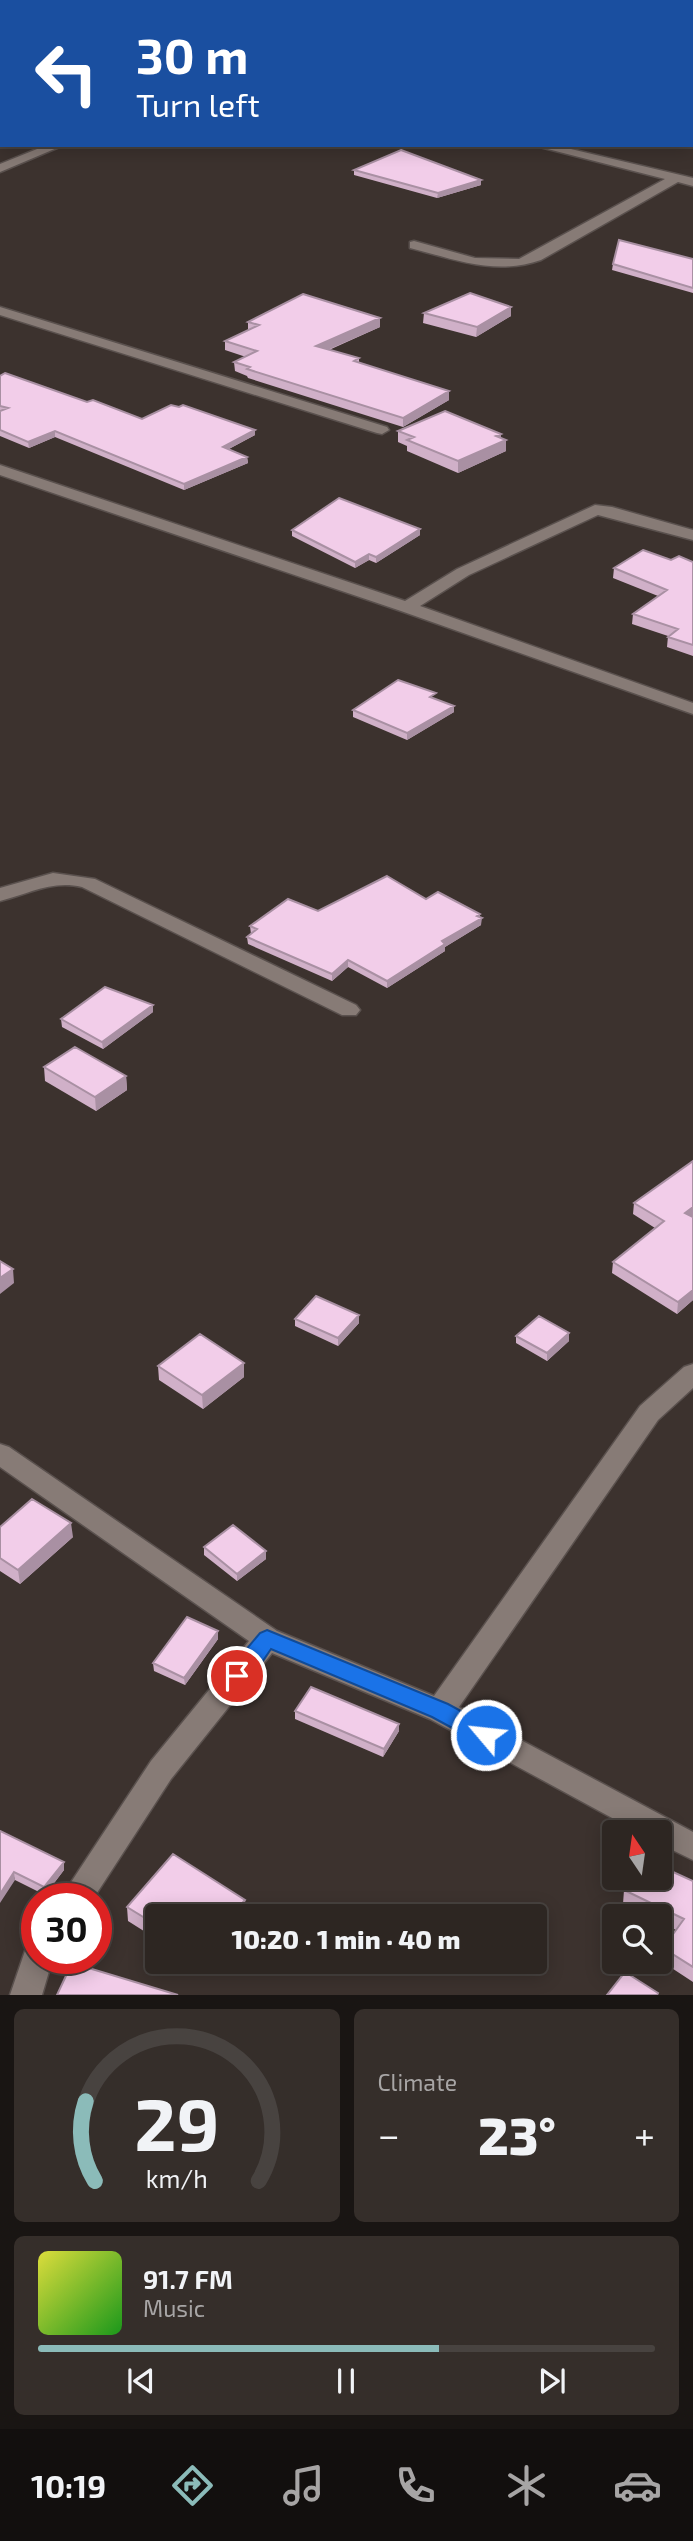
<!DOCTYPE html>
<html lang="en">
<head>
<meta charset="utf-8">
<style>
  :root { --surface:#2d2622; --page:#352e2a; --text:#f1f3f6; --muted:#a7a5a5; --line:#484340; --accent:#8bbbb9 }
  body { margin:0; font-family:"Exo 2",sans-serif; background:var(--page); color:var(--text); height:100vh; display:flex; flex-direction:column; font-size:26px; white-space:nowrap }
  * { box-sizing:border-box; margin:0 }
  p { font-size:23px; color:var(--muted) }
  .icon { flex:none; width:38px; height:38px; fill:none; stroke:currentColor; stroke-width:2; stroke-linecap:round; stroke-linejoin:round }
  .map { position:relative; height:1995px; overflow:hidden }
  .sheet { display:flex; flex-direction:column; gap:14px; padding:14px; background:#191513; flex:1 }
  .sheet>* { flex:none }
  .top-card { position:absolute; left:0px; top:0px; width:693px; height:147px; box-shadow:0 4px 18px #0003,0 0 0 2px var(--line); background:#1a4fa0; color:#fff; overflow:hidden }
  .needle { width:46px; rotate:347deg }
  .controls { position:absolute; left:602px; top:1820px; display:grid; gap:14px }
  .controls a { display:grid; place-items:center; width:70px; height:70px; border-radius:7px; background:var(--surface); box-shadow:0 4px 18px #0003,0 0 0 2px var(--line); font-size:35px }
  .speed { position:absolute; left:21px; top:1883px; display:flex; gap:14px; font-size:35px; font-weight:700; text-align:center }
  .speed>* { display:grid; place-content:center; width:91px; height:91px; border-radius:50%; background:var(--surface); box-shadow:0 4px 18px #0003,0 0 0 2px var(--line); line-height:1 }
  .speed .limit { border:10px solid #d22; background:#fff; color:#111 }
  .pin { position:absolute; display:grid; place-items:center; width:60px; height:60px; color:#fff; margin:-30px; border:4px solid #fff; border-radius:50%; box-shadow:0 2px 7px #0007 }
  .me { position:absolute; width:77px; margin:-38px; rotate:298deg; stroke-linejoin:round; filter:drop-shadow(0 0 5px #0008) }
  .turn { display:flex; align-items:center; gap:24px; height:147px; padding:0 21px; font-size:32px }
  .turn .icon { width:91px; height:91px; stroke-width:2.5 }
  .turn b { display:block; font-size:49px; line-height:60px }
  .big { font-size:52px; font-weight:800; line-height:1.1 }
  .sheet .widget { flex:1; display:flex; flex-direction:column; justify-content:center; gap:10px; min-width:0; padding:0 24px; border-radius:10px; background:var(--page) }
  .sheet .dial { align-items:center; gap:0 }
  .dial svg { height:182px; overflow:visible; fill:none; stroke:var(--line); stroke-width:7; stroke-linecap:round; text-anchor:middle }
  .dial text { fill:var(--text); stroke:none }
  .song { display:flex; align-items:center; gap:21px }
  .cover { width:84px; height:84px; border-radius:10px; background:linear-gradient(135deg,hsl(60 70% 55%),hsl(120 70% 35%)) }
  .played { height:7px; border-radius:4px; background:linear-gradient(90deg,var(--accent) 65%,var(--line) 65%) }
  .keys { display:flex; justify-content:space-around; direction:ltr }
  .heat { display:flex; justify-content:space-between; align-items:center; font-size:38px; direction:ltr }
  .sheet .tiles { flex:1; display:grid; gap:14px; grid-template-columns:1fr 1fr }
  .widget:last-child { grid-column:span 2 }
  .trip { position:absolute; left:145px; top:1904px; width:402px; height:70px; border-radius:7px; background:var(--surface); box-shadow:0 4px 18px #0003,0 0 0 2px var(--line); font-weight:800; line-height:70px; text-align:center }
  .tabs { display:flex; height:112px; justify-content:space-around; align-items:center; background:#120f0e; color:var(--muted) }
  .tabs .icon { width:49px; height:49px }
  .tabs .selected { color:var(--accent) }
  .tabs b { font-size:32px; color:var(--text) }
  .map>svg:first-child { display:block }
</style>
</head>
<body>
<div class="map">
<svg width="693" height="1995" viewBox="0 0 693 1995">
  <rect width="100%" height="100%" fill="#3c322e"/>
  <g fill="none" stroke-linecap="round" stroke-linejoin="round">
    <defs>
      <path id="minor" d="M0 16H2V22H0Z
        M47 145H64L0 172V164Z
        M532 145H554L693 178V186L678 182 541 260C495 276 454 259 410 248V242L414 241 475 258 519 259 665 179Z
        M0 307 387 427 389 430 382 434 377 433 0 315Z
        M0 465 405 601 457 569 595 505 612 507 693 530V540L598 515 469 575 420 606 693 703V714L401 611 0 475Z
        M53 873 95 879 356 1005 360 1010 356 1015H342L82 887C51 880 29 894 0 901V888Z
        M693 1364V1388L658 1420 459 1707 693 1832V1860L660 1844V1832H638L430 1719 272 1653 171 1779 93 1899H60L151 1761 249 1641 0 1467V1444L9 1447 277 1631 434 1696 640 1406 684 1367Z
        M37 1944V1958H53L42 1995H10L26 1948Z"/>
    </defs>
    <use href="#minor" stroke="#5a514e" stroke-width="3"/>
    <path stroke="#9e9692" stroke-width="2.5" stroke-dasharray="1 2.5" stroke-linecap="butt" d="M346 2 350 0"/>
    <use href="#minor" fill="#877b76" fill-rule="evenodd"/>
  </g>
  <path fill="#d0b0c8" d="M354 170 481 185 437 198 354 175Z
    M693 259V293L612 270 613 264Z
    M424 313 511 316 476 337 423 323Z
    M380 318V327L329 350 359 358V363L449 400 403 427 248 378 247 376 235 371 234 362 246 357 225 350V341L248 330V322Z
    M0 376 142 419 255 435 229 449 247 457 248 463 184 490 55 437 29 448 0 436Z
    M398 431 501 434V438L506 440V451L458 473 407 451V446L398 442Z
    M420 529V535L376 563 369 560 355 568 292 536V530Z
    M671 560 693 562V656L667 647 668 636 632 624 633 614 658 596 613 578 614 568Z
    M435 699 454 706V712L407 740 353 717V710Z
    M426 899 480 917 481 925 445 947V951L387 988 348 967 332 981 248 944 247 937 251 934 250 926 318 911Z
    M153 1012 103 1049 62 1027 61 1019Z
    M44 1067 126 1076 127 1090 96 1111 45 1081Z
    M693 1161V1300L677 1314 612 1273 613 1262 655 1228 633 1214 634 1203Z
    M295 1319 359 1323 338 1346 295 1326Z
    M569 1333V1341L547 1361 516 1343V1336Z
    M244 1363V1377L203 1409 159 1380 158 1366Z
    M0 1527 73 1537 20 1584 0 1571Z
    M204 1547 266 1551V1559L237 1581 204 1555Z
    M218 1631V1639L185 1685 154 1671 153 1663Z
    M295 1711 399 1731 383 1757 295 1719Z
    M0 1831 64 1870 45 1895 15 1880Z
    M693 1881V1982L661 1961 663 1948 676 1930 660 1922V1916H649L623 1904 624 1890Z
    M245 1900 246 1914 244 1916H158V1940L128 1921 127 1907Z
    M190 1962H206L201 1969Z"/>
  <path fill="#a990a3" d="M481 180V185L437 198 438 193Z
    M511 307V316L476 337 477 327Z
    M380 318V327L316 355V346Z
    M449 391V400L403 427V418Z
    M255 430V435L223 452V447Z
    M55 431V437L29 448 28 442Z
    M501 434V442L506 440V451L458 473V461L496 436Z
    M247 457 248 463 184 490V484Z
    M420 529V535L376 563V557Z
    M369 554V560L355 568V562Z
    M454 706V712L407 740V733Z
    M480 914V920L482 918 481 925 445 947V951L387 988V981Z
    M348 960V967L332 981V974Z
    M153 1005V1012L103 1049 102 1042Z
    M126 1076 127 1090 96 1111 95 1097Z
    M693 1207V1217L685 1213Z
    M13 1269 14 1283 0 1294V1278Z
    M693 1290V1300L677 1314 678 1302Z
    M359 1315V1323L338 1346V1338Z
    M569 1333V1341L547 1361V1353Z
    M244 1363V1377L203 1409 202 1395Z
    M71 1523 73 1537 20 1584 18 1570Z
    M266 1551V1559L237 1581V1574Z
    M218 1631V1639L185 1685 184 1678Z
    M399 1724V1731L383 1757 384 1749Z
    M64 1862V1870L45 1895 44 1887Z
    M14 1872 15 1880 0 1903V1894Z
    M245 1900 246 1914 244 1916H231Z
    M200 1962H206L201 1969Z"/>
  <path fill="#f2cde9" stroke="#a990a3" stroke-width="2" d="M2 28V59L0 60V29Z
    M401 150 481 180 438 193 354 170Z
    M619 240 693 259V288L613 264Z
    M470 293 511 307 477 327 424 313Z
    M303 294 380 318 316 346 359 358 354 361 449 391 403 418 247 369 250 367 234 362 257 351 225 341 259 325 248 322Z
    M5 373 87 402 93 400 142 419 171 405 179 407 183 405 255 430 223 447 247 457 184 484 55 431 28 442 0 430V411L8 408 0 406V376Z
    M445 411 501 434 496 436 506 440 458 461 407 440 414 437 398 431Z
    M339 498 420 529 376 557 369 554 355 562 292 530Z
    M643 550 671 560 679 556 693 562V645L668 637 678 629 633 614 667 590 614 568Z
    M398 680 436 693 430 697 454 706 407 733 353 710Z
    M387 876 426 899 438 892 480 914 477 916 482 918 442 941 445 944 387 981 348 960 332 974 247 937 257 929 250 926 288 899 318 911Z
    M105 987 153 1005 102 1042 61 1019Z
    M75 1047 126 1076 95 1097 44 1067Z
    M693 1161V1207L685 1213 693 1217V1290L678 1302 613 1262 664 1221 634 1203Z
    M0 1261 13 1269 0 1278Z
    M316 1296 359 1315 338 1338 295 1319Z
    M539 1316 569 1333 547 1353 516 1336Z
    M200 1334 244 1363 202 1395 158 1366Z
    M32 1499 71 1523 18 1570 0 1558V1527Z
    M233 1525 266 1551 237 1574 204 1547Z
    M187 1617 218 1631 184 1678 153 1663Z
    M311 1687 399 1724 384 1749 295 1711Z
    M0 1831 64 1862 44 1887 14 1872 0 1894Z
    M173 1854 245 1900 231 1916H158V1926L127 1907Z
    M660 1866 693 1881V1967L663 1948 684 1919 624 1890 631 1878H660Z
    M72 1963 178 1995H57Z
    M625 1972 658 1993 657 1995H607Z"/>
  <path fill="#1a73e8" stroke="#114b97" stroke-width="2" d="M267 1630 448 1704 494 1729 497 1735 494 1742 486 1745 478 1742 432 1717 271 1649C261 1663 248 1689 229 1683L226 1676 229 1670 260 1633Z"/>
</svg>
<div class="controls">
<a><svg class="needle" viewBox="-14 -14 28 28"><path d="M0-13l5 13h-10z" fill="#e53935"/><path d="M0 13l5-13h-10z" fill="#a7a5a5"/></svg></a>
<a><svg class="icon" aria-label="search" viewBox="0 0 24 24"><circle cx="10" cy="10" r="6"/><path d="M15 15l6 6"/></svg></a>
</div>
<div class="speed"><div class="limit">30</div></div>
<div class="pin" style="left:237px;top:1676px;background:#d93025"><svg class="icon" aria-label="arrive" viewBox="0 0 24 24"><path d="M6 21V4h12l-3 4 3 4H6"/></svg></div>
<svg class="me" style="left:486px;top:1735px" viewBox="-20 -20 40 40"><circle r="17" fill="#1a73e8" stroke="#fff" stroke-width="3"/><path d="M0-11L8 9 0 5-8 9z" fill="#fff"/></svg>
<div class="trip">10:20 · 1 min · 40 m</div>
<div class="top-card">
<div class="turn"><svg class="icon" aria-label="left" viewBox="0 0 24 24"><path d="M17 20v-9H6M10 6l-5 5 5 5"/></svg><div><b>30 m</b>Turn left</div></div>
</div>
</div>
<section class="sheet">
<div class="tiles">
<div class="widget dial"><svg viewBox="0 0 100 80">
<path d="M14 69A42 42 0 1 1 86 69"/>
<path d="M14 69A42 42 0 0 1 10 34" stroke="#8bbbb9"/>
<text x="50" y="56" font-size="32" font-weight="700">29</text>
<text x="50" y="72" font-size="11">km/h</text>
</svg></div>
<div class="widget"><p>Climate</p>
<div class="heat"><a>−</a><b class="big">23°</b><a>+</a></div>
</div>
<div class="widget">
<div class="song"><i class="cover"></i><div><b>91.7 FM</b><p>Music</p></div></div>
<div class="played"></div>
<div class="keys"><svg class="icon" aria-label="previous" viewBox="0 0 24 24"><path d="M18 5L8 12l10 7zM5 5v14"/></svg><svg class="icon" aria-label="pause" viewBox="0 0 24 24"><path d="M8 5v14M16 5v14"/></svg><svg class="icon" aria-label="next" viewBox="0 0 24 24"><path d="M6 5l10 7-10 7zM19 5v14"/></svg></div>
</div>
</div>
</section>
<nav class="tabs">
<b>10:19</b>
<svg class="icon selected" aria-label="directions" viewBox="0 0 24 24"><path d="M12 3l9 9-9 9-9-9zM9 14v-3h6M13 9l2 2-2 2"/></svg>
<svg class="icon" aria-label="music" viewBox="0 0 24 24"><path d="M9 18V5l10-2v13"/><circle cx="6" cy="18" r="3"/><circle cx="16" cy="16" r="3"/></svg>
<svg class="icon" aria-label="phone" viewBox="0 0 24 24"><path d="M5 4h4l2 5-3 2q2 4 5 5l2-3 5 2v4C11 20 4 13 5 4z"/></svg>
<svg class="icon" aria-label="climate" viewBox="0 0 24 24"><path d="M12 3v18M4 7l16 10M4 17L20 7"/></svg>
<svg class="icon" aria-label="car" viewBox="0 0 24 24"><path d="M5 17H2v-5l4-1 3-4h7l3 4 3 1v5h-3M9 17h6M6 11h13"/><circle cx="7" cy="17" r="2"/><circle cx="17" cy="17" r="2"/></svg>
</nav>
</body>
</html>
